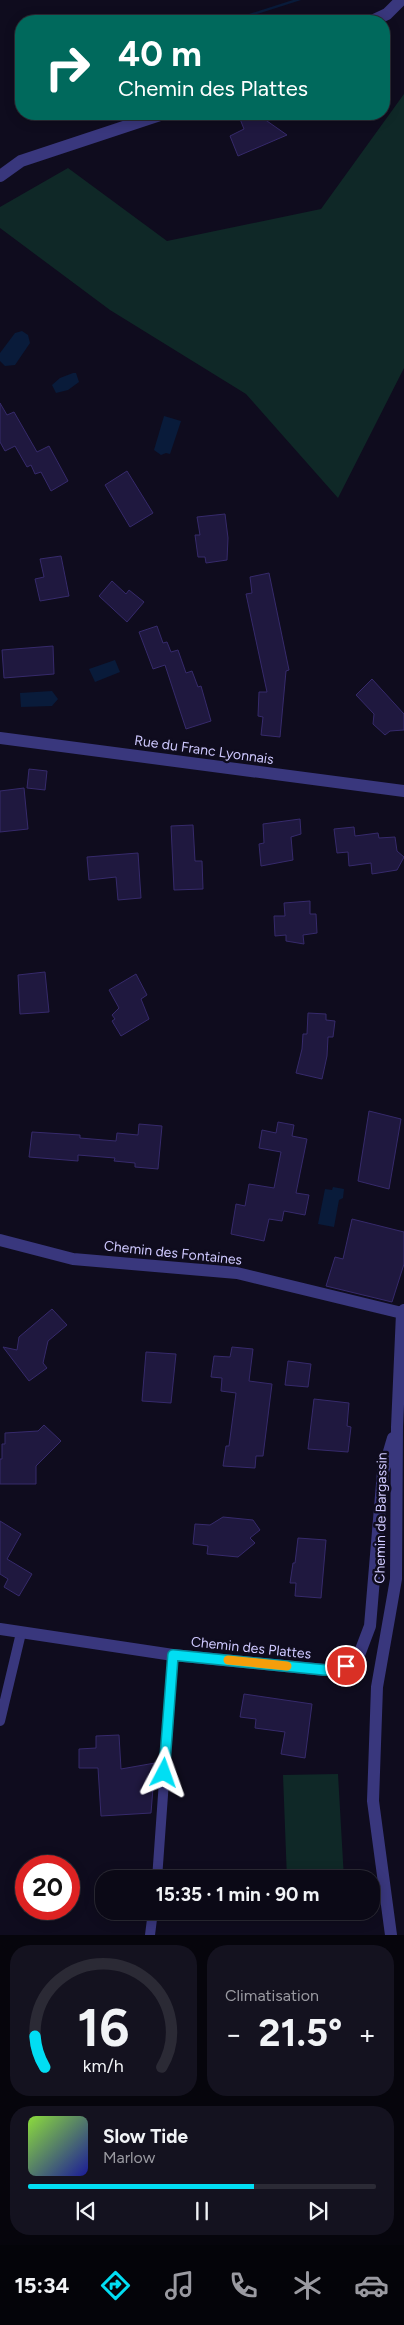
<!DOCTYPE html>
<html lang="fr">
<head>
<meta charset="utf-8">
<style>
  :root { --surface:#0b0916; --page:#14121f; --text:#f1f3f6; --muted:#9a9aa1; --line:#2b2a35; --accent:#01def3 }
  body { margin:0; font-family:Figtree,sans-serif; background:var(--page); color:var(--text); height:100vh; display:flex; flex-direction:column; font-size:19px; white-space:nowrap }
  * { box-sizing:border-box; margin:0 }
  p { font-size:16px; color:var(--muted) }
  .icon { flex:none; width:28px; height:28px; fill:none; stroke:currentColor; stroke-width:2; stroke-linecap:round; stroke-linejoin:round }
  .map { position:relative; height:1935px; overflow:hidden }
  .drawer { display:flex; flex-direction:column; gap:10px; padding:10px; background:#06050c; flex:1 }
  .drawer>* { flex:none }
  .hud { position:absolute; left:15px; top:15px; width:375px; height:105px; border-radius:20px; box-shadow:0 2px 12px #0003,0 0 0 1px var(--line); background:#00695c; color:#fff; overflow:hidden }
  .speed { position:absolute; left:15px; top:1855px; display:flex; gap:10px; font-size:25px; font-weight:700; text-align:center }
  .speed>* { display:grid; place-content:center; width:65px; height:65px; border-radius:50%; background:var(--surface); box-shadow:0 2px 12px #0003,0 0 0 1px var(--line); line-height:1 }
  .speed .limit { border:8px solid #d22; background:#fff; color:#111 }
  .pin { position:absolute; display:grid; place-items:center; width:42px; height:42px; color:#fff; margin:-21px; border:2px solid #fff; border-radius:50%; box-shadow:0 1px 5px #0007 }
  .me { position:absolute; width:55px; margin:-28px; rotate:4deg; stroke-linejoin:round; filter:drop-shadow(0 0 4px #0008) }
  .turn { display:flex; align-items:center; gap:18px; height:105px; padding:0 20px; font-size:22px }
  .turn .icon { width:65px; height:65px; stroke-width:2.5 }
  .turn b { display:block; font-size:35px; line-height:42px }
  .big { font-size:38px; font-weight:700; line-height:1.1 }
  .drawer .widget { flex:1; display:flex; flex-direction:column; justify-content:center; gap:8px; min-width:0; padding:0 18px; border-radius:20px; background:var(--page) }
  .drawer .dial { align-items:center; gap:0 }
  .dial svg { height:130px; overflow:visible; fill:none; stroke:var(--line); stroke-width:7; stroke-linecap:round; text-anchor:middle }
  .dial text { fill:var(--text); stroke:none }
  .song { display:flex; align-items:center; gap:15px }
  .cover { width:60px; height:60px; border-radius:8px; background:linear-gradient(135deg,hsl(90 70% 55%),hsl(240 70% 35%)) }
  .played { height:5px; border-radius:2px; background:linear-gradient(90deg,var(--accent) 65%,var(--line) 65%) }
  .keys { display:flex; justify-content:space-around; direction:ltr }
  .heat { display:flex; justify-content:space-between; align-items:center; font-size:28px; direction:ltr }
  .drawer .tiles { flex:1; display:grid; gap:10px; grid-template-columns:1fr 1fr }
  .widget:last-child { grid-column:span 2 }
  .trip { position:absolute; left:95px; top:1870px; width:285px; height:50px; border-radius:20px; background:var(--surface); box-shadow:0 2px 12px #0003,0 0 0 1px var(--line); font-weight:700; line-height:50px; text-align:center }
  .tab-bar { display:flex; height:80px; justify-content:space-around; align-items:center; background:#040409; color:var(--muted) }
  .tab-bar .icon { width:35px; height:35px }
  .tab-bar .on { color:var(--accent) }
  .tab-bar b { font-size:22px; color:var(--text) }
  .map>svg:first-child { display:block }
</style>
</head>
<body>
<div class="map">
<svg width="404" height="1935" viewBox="0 0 404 1935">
  <rect width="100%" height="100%" fill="#0f0c1e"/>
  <path fill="#0f2827" d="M404 94V368L338 498 246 394 110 310 0 228V207L68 168 167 241 321 209Z
    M338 1774 344 1879H287L283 1775Z"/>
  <path fill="#091b3a" d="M293 0H301L235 21H227Z
    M22 331 28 335 30 343 15 365 5 366 0 361V353L15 333Z
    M73 373H76L79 382 68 390 56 393 52 385 60 378Z
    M164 416 181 421 170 454 166 453 161 455 154 450Z
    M115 660 120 672 95 682 89 669Z
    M52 691 58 699 52 706 21 707 20 693Z
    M333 1187 344 1189 343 1198 339 1200 334 1227 318 1224 325 1189 332 1190Z"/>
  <path fill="#1f183f" stroke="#362a6b" d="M238 114H257L287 135 238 156 230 136 244 129Z
    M0 403 7 415 14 412 37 452 49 446 68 481 51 491 41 472 35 474 31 465 27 467 15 446 5 451 0 442Z
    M127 471 153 513 130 527 105 485Z
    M225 514 228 538 227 560 206 563 205 557H198L195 535H200L197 517Z
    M61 556 69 596 40 601 35 579 44 577 40 559Z
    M269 573 289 670 286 671 280 737 261 735 263 717 258 716 259 692H267L246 594 252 593 250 577Z
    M112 581 126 594 129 590 144 602 127 622 99 596Z
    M157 626 163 643 167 642 171 652 178 650 186 673 192 671 198 687 201 686 211 721 186 729 165 665 153 669 139 632Z
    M53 646 54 674 4 678 2 650Z
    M372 679 404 714V730L390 731 385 735 373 724 374 714 356 695Z
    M29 769 47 771 45 790 27 788Z
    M24 788 28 829 0 832V791Z
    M300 819 301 834 291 837 293 860 261 866 259 844 264 843 263 824Z
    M193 825 195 861H202L203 889 174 890 171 826Z
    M354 827 355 836 378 833 379 838 395 837 397 851 404 857 397 870 372 874 371 863 349 866 348 852 337 853 334 829Z
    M138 853 141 898 118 900 116 877 89 880 87 857Z
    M310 901V914H316L317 933 303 935 304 944 286 941V935L275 936 274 916H285L284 903Z
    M45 972 49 1012 20 1014 18 975Z
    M136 974 147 995 141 999 149 1019 121 1036 112 1021 115 1019 112 1015 119 1008 109 990Z
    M308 1013 326 1014V1020L335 1021 333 1037H328L327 1056 322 1079 296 1073 302 1049 303 1034H307Z
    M369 1111 401 1119 389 1189 358 1181Z
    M278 1122 294 1125 292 1136 307 1139 296 1193 309 1195 305 1215 284 1211 282 1221 269 1219 264 1241 231 1234 236 1204 245 1206 249 1184 274 1188 281 1152 259 1148 262 1130 276 1133Z
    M139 1124 162 1126 158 1169 135 1167V1163L114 1161 115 1158 78 1155V1161L29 1157 32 1132 80 1135V1138L116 1141 117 1133 138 1135Z
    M352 1219 404 1232V1264L392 1302 326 1286 335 1257 343 1259Z
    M52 1309 67 1325 48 1341 43 1363 47 1368 29 1381 3 1347 17 1350 19 1337Z
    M232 1347 253 1349 249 1381 272 1384 263 1456H256L255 1468 223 1466 226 1446H229L236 1393 221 1391 222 1378 211 1377 214 1356 230 1357Z
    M146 1352 176 1354 171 1403 142 1401Z
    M288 1361 311 1364 308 1387 285 1385Z
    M314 1399 349 1403 347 1426 351 1427 348 1452 308 1449Z
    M44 1425 61 1441 36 1466V1484H0V1459H2V1444H5V1433L38 1431Z
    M223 1517 253 1520 260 1530 250 1538 255 1543 238 1557 207 1554 208 1546 193 1544 195 1524 210 1525Z
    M0 1521 21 1534 7 1559 32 1574 19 1596 4 1587 8 1579 0 1574Z
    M298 1538 326 1540 321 1598 295 1596 296 1583H290L293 1563H295Z
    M244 1694 312 1704 305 1758 281 1754 285 1732 255 1728 256 1719 240 1717Z
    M119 1735 121 1769 155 1763 151 1813 101 1816 98 1768H79V1749L96 1748V1736Z"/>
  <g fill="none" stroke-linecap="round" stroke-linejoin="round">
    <path stroke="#39377d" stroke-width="10" d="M0 1721 21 1633
      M157 1879 173 1655
      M150 1935 153 1911"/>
    <path stroke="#39377d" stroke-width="12" d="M372 21 387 14 401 0
      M0 176 21 161 163 114
      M0 738 404 791
      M0 1240 73 1259 237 1273 402 1313
      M0 1629 173 1655 325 1670 346 1666 359 1655 370 1626 383 1472 393 1438
      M391 1935 373 1801 377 1687 396 1579 397 1427 402 1313 404 1310"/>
  </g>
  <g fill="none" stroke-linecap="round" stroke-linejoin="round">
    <defs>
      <path id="route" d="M164 1773 173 1655 325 1670 346 1666"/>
    </defs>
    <use href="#route" stroke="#01909e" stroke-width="12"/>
    <use href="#route" stroke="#01def3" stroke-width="9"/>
    <path stroke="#f59e0b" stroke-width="9" d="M228 1660 287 1666"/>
  </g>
  <g text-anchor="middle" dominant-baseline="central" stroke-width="5" stroke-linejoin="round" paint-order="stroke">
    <g font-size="14" fill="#cfc9ff" stroke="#0f0c1e">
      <text transform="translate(204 750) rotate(8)">Rue du Franc Lyonnais</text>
      <text transform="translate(173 1253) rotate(6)">Chemin des Fontaines</text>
      <text transform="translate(381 1518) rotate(-89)">Chemin de Bargassin</text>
      <text transform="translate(251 1648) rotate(6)">Chemin des Plattes</text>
    </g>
  </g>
</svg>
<div class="speed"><div class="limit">20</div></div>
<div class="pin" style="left:346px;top:1666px;background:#d93025"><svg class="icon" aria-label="arrive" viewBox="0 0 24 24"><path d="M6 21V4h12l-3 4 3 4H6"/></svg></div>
<svg class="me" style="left:164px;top:1773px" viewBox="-20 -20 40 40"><path d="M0-17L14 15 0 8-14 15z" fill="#01def3" stroke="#fff" stroke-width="4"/></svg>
<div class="trip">15:35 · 1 min · 90 m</div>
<div class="hud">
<div class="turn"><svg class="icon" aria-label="right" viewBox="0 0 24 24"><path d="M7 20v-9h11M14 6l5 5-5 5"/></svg><div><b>40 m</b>Chemin des Plattes</div></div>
</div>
</div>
<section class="drawer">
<div class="tiles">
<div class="widget dial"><svg viewBox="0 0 100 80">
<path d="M14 69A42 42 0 1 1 86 69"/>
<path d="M14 69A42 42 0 0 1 8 50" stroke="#01def3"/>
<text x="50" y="56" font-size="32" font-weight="700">16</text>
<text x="50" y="72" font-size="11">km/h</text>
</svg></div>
<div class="widget"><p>Climatisation</p>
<div class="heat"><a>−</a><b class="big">21.5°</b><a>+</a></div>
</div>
<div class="widget">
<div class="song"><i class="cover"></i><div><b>Slow Tide</b><p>Marlow</p></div></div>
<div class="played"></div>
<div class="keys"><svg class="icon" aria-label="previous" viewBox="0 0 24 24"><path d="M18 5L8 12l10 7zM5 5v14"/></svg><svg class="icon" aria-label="pause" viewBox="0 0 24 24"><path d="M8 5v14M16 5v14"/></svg><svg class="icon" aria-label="next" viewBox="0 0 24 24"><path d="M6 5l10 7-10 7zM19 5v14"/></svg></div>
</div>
</div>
</section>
<nav class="tab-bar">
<b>15:34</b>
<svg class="icon on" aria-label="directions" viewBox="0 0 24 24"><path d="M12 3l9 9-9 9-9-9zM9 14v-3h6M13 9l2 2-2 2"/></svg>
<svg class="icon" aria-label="music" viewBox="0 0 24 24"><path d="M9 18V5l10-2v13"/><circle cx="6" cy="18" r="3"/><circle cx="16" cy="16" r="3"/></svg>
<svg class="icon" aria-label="phone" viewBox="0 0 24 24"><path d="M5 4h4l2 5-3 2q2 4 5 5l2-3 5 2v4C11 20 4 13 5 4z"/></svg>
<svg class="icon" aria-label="climate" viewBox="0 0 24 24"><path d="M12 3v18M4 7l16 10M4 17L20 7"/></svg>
<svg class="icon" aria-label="car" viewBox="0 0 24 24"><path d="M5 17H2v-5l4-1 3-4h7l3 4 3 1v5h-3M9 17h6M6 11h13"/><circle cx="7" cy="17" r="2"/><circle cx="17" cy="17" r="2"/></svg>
</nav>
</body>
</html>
